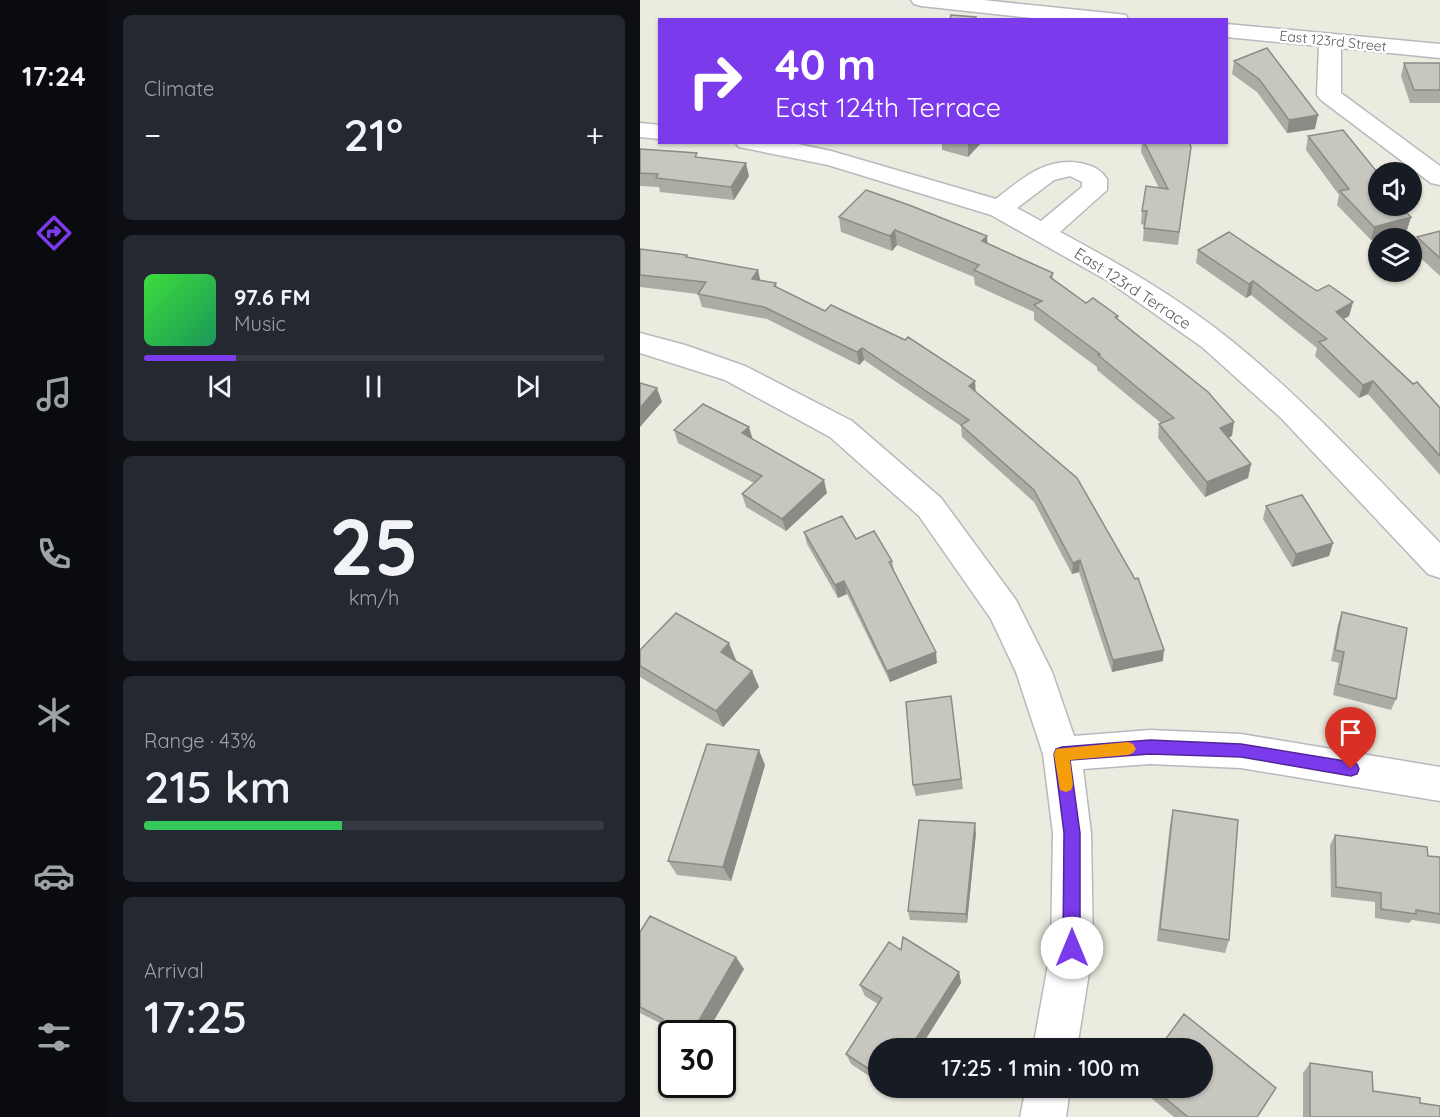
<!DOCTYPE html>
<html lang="en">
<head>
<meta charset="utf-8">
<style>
  :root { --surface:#171b24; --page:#242831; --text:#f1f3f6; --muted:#9ea1a6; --line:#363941; --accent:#7c3aed }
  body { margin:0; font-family:Quicksand,sans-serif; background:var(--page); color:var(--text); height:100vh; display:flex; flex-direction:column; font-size:22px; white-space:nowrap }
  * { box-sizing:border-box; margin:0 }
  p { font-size:20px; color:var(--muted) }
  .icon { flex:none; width:33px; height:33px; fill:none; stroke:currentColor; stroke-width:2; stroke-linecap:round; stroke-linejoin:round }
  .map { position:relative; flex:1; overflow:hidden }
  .details { display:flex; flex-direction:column; gap:15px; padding:15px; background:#0d0f14; width:532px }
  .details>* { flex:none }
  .top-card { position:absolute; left:18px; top:18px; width:570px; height:126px; border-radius:0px; box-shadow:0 2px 4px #0004; background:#7c3aed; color:#fff; overflow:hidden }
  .buttons { position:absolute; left:728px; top:162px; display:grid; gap:12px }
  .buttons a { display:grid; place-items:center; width:54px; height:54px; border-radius:50%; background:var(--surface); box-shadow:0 2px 4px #0004; font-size:30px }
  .speed { position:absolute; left:18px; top:1020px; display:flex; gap:12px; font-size:30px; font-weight:700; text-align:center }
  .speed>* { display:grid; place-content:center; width:78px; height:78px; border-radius:50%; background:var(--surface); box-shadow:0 2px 4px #0004; line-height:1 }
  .speed .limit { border:3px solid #111; border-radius:9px; background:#fff; color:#111 }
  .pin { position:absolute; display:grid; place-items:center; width:51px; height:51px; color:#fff; margin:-62px -26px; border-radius:50% 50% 50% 0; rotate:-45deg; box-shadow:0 0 6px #0007 }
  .pin .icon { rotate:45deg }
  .me { position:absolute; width:66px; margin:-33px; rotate:0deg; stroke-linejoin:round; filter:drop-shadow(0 0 4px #0008) }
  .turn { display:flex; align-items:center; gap:21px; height:126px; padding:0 18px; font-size:27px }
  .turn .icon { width:78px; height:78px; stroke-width:2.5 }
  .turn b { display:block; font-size:42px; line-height:51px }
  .big { font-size:45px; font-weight:600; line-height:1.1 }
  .details .card { flex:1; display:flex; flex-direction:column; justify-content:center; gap:9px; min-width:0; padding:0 21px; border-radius:9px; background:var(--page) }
  .details .dial { align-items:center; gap:0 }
  .dial b { font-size:78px; line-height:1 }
  .song { display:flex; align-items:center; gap:18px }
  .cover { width:72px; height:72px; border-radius:9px; background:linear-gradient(135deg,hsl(120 70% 55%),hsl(150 70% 35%)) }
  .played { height:6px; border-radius:3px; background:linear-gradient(90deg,var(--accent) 20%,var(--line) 20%) }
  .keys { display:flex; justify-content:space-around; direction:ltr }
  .heat { display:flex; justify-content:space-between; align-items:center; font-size:33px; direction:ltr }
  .charge { height:9px; border-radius:4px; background:linear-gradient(90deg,#34c759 43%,var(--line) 0) }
  .trip { position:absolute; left:228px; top:1038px; width:345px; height:60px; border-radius:30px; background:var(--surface); box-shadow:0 2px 4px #0004; font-weight:600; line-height:60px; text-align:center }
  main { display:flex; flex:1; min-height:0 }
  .menu { display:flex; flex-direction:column; width:108px; justify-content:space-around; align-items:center; background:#090b0e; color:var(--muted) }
  .menu .icon { width:42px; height:42px }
  .menu .on { color:var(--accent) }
  .menu b { font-size:27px; color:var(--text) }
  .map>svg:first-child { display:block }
</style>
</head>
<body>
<main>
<nav class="menu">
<b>17:24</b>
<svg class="icon on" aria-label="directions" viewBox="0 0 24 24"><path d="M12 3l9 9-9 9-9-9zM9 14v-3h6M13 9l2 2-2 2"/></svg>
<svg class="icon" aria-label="music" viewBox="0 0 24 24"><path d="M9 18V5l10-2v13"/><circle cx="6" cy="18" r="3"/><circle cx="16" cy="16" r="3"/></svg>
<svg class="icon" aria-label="phone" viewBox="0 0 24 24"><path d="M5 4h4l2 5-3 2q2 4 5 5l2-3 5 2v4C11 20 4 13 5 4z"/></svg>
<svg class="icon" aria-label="climate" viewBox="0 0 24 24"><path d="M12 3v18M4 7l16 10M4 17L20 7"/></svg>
<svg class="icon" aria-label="car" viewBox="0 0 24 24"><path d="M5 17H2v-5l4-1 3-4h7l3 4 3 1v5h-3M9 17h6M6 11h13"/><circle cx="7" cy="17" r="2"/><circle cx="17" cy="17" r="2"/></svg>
<svg class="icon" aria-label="filters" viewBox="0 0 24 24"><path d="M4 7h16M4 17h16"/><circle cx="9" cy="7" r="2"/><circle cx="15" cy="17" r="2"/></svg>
</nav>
<section class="details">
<div class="card"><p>Climate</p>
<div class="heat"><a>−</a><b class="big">21°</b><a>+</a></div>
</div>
<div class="card">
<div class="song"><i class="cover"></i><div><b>97.6 FM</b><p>Music</p></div></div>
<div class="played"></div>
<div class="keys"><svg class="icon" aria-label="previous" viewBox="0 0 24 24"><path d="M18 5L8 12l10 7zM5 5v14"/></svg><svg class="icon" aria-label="pause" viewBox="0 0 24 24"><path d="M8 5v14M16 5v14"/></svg><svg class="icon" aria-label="next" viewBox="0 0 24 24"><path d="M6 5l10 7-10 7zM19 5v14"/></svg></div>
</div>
<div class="card dial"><b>25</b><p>km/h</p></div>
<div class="card"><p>Range · 43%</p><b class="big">215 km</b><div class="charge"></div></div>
<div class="card"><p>Arrival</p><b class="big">17:25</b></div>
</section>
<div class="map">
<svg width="800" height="1117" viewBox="0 0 800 1117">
  <rect width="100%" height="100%" fill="#ecebdf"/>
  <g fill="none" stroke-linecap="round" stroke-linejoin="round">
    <defs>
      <path id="street" d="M271 0H343L478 14 486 15 488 20H410L281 6 274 4Z
        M586 24 800 44V58L701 48V93L800 166V185L791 183 681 100 677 95 679 46 586 37Z
        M0 123 20 125V139L0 137Z
        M95 142H148L191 151 356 199C382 178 409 155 444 164 454 166 462 171 467 179V190L420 232C476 262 532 294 583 334 662 396 730 471 800 543V578L788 574 641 418 562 347 468 281 351 215 188 165 99 147ZM430 176 442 182V187L401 221 377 208 414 180Z
        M0 333 45 345 105 366 212 421 301 498 376 600 412 672 434 736 510 730 601 734 800 767V801L601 768 510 764 443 769 451 833 453 948 437 1048H393L411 948 413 833 403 754 376 672 351 619 279 516 190 437 85 380 0 353Z
        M386 1088H430L426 1117H380Z"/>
    </defs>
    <use href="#street" stroke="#b7b9bf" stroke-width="3"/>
    <use href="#street" fill="#fff" fill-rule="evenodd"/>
  </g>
  <path fill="#acaba4" d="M627 48 675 129 647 133 617 92 592 74 594 61Z
    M764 63H800V103H770L761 76Z
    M668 136 738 206 771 217 767 230 731 240 697 205 699 195 666 150Z
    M302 142H342L328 157 302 150Z
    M502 142H549L551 147 538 245 503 241 504 225 501 224 502 211 519 188 501 152Z
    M0 149 58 157 109 176 94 200 20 192 19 187 0 186Z
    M199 217 348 244 413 273V279L446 303 478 316V319L592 436 588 438 611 464 608 478 565 497 518 438 519 424 521 423 457 370V367L394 320V312L335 285 334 277 257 245 252 251 201 232Z
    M800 231V276L773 251 777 237Z
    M0 249 48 257 120 280 136 283 137 288 336 392 523 661 472 672 439 572 432 574 394 502 322 437 321 426 224 360 219 365 127 319 62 307 58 294 0 287Z
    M558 250 713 302 709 316 704 319 800 408V475L728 394 719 398 675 356 677 348 611 295 606 298 556 263Z
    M34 430 112 439 187 493 146 531 106 507 102 494 114 483 38 443Z
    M626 506 693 543 689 556 652 567 623 519Z
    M164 532 216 539 252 561 254 570 297 663 250 682 207 594 198 598 167 544Z
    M702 612 756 699 751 710 693 695 699 663 691 661 698 624Z
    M0 650 96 660 95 661 112 671 119 687 83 727 0 677Z
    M311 696 323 789 276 796 273 785Z
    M125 765 91 881 37 875 28 861Z
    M533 810 589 940 585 953 517 941 530 825Z
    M336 833 327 923 270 920 268 911Z
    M695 835 788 856 800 857V924L772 920 769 923 735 918V902L691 897 690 845Z
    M0 932 104 969 66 1034H32V1037L29 1036 19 1025 20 1023 0 1013Z
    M261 950 319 972 321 983 280 1048H238V1082L211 1064 206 1054 238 1004 225 996 220 985Z
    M670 1063 733 1091 780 1103 800 1117H663V1073Z
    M499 1088H562L617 1117H534Z"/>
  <path fill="#8c8b86" d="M678 115 675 129 647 133 649 120Z
    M329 142H342L328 157V144Z
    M106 163 109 176 94 200 91 187Z
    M771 217 767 230 731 240 734 227Z
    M255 230 257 245 252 251 250 236Z
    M347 236 348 251 342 241Z
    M118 270 121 283 112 279Z
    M613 281 611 295 606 298 609 284Z
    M713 302 709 316 692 325 696 312Z
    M222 348 224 360 219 365 217 352Z
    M335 381 336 394 329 386Z
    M733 381 728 394 719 398 723 385Z
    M17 388 22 402 0 427V408Z
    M594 422 592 436 577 442 580 428Z
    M109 427 113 440 102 433Z
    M611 464 608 478 565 497 567 482Z
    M184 480 187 493 146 531 142 519Z
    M693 543 689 556 652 567 656 554Z
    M440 560 439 572 432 574 433 563Z
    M204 581 207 594 198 598 195 585Z
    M89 643 96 660 88 669 81 652Z
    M524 650 523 661 472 672 473 660Z
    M296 652 297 663 250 682 247 671Z
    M112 671 119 687 83 727 76 711Z
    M119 750 125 765 91 881 83 867Z
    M335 823 336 833 327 923 326 914Z
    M96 957 104 969 66 1034H51Z
    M319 972 321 983 280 1048H270Z"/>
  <path fill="#c8c7bf" stroke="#8c8b86" stroke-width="1.5" d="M311 15 336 17 335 20H310Z
    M627 48 678 115 649 120 619 79 594 61Z
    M764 63H800V90H774Z
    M703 130 737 172 745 170 748 172H738V206H760L771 217 734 227 700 191 709 189 668 136Z
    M504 142H549L551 147 539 232 504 228 507 211H502L506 186 528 189Z
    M0 149 57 153 55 157 106 163 91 187 16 178 18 174 0 173Z
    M226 190 269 205 347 236 342 241 413 273 410 277 446 303 453 298 478 316 475 317 568 392 594 422 580 428 611 464 567 482 519 424 534 418 458 355 460 354 394 305 402 301 334 270 339 265 255 230 250 236 199 217Z
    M800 231V258L777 237Z
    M589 232 677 291 689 285 713 302 696 312 773 384 777 382 800 408V456L733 381 723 385 679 342 687 339 613 281 609 284 558 250Z
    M0 249 47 255 46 257 118 270 112 279 136 283 134 286 185 311 191 305 265 340 268 337 335 381 329 386 437 478 495 579 498 578 524 650 473 660 440 560 433 563 394 490 321 425 329 420 222 348 217 352 124 307 58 294 66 282 0 275Z
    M0 383 17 388 0 408Z
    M63 404 109 427 102 433 184 480 142 519 102 494 122 476 34 430Z
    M662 495 693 543 656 554 626 506Z
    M202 516 216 539 234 531 252 561 249 562 296 652 247 671 204 581 195 585 164 532Z
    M702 612 767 628 756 699 698 684 704 652 695 650Z
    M36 613 89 643 81 652 112 671 76 711 0 666V650Z
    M311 696 321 779 273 785 266 702Z
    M67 744 119 750 83 867 28 861Z
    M533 810 598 820 589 940 520 929Z
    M279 820 335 823 326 914 268 911Z
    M695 835 787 847 788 856 800 857V914L776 910V914L741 909V893L696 887Z
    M10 916 96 957 51 1034H35L19 1025 23 1019 0 1007V932Z
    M263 937 319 972 270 1048H238V1075L206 1054 242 998 220 985 249 942 261 950Z
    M544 1014 636 1088 617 1117H548L513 1088H562V1048H519Z
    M670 1063 732 1072 733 1091 780 1098V1103L800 1106V1117H670Z"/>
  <path fill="#7c3aed" stroke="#51269a" stroke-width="1.5" d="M510 740 601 744 711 762 717 764 719 769 717 774 711 776 601 757 510 754 430 760 440 833V948L438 954 432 957 425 954 423 948 424 833 414 754 416 749 422 747Z"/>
  <path fill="#f59e0b" d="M488 742 493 744 496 749 493 753 488 755 430 760 433 785 431 790 426 792 420 790 414 754 416 749Z"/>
  <g text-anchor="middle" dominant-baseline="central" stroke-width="5" stroke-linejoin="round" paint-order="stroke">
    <g font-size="14" fill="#585b61" stroke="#fff">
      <text transform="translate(693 41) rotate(6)">East 123rd Street</text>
    </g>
    <g font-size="16" fill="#585b61" stroke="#fff">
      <text transform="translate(493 288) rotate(33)">East 123rd Terrace</text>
    </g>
  </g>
</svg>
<div class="buttons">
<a><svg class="icon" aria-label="sound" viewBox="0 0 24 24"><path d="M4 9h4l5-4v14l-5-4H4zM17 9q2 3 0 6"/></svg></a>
<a><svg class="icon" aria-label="layers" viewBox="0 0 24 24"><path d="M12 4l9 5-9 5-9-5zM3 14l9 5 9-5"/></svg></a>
</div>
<div class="speed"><div class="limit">30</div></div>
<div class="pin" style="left:711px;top:769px;background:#d93025"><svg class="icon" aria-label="arrive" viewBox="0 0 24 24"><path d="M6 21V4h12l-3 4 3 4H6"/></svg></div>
<svg class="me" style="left:432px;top:948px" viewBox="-20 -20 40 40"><circle r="19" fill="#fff"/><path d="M0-13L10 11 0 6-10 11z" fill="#7c3aed"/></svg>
<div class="trip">17:25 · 1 min · 100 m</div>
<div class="top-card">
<div class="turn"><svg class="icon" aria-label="right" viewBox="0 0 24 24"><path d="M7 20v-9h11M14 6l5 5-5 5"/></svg><div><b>40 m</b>East 124th Terrace</div></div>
</div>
</div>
</main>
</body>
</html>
